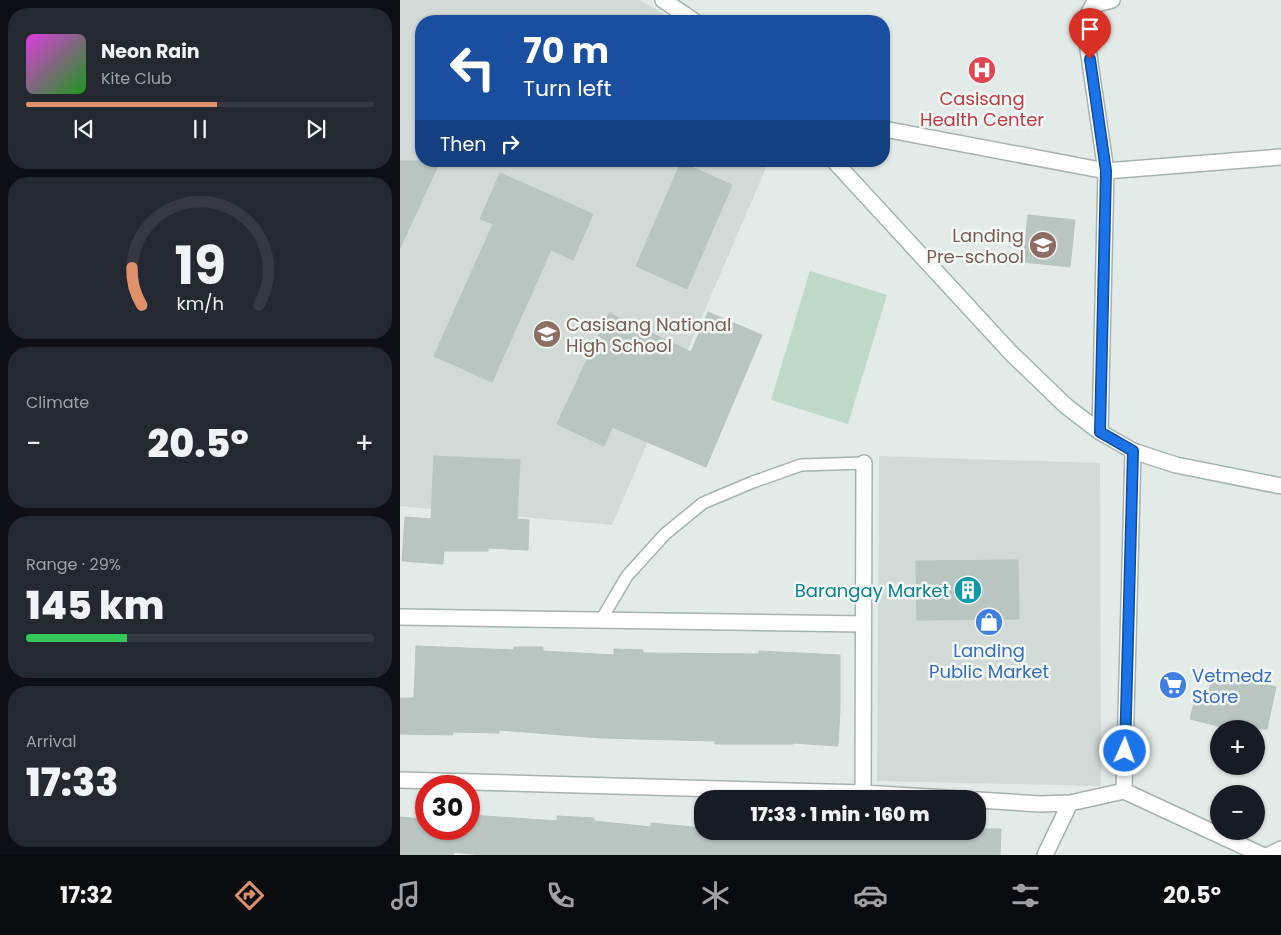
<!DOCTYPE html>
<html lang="en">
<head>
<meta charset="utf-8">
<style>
  :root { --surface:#171b24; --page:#242831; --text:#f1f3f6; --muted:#9ea1a6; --line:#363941; --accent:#e0916b }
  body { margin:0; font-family:Poppins,sans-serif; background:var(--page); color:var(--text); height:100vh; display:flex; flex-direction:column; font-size:19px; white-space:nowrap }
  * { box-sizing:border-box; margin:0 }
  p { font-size:16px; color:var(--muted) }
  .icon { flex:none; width:28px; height:28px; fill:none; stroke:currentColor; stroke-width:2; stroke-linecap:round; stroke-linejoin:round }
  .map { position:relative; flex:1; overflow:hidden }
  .panel { display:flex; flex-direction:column; gap:8px; padding:8px; background:#0d0f14; width:400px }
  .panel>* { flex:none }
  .hud { position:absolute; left:15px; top:15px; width:475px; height:152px; border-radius:20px; box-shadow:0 1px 4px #0004; background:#1a4fa0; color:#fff; overflow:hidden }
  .tools { position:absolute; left:810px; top:720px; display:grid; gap:10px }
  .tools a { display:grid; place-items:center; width:55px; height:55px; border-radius:50%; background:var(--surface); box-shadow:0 1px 4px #0004; font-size:25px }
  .speed { position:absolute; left:15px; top:775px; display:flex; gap:10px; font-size:25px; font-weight:700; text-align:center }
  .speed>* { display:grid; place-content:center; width:65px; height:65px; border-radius:50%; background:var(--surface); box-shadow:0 1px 4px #0004; line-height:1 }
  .speed .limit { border:8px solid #d22; background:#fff; color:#111 }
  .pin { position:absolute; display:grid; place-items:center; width:42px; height:42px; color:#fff; margin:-51px -21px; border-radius:50% 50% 50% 0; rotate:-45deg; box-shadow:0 0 5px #0007 }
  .pin .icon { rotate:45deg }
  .me { position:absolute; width:55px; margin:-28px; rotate:2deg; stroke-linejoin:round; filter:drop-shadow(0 0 4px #0008) }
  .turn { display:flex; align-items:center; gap:18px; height:105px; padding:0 25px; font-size:22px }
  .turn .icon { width:65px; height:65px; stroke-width:2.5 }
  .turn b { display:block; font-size:35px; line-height:42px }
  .then { display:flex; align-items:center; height:48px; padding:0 25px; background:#0003; gap:10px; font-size:19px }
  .big { font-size:38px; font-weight:800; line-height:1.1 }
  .panel .widget { flex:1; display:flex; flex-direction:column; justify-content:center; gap:8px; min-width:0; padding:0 18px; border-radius:20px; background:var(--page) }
  .panel .dial { align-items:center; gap:0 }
  .dial svg { height:130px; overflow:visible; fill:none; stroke:var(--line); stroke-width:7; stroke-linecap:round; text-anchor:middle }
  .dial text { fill:var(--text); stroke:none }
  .song { display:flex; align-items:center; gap:15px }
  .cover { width:60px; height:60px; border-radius:8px; background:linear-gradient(135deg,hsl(300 70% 55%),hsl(120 70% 35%)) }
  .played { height:5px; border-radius:2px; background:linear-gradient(90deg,var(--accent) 55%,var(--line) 55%) }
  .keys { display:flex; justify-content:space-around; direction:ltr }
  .heat { display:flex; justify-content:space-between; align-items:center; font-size:28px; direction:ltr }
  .charge { height:8px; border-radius:4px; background:linear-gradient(90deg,#34c759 29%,var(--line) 0) }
  .trip { position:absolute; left:294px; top:790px; width:292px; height:50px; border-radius:20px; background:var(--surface); box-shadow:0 1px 4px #0004; font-weight:800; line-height:50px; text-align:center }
  .menu { display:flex; height:80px; justify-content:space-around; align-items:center; background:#090b0e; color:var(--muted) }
  .menu .icon { width:35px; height:35px }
  .menu .selected { color:var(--accent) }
  .menu b { font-size:22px; color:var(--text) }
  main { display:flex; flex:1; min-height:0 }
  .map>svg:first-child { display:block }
</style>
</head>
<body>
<main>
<section class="panel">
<div class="widget">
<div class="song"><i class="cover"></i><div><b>Neon Rain</b><p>Kite Club</p></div></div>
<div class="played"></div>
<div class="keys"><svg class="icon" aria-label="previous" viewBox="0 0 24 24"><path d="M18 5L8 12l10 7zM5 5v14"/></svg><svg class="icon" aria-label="pause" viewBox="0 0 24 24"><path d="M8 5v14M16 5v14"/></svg><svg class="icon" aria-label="next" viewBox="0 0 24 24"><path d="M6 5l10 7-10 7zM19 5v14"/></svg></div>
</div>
<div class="widget dial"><svg viewBox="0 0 100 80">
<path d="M14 69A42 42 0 1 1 86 69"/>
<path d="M14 69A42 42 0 0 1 8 46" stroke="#e0916b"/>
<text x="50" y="56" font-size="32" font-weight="700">19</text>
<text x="50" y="72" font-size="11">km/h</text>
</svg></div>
<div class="widget"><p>Climate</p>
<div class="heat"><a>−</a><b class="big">20.5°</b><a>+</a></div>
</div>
<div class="widget"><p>Range · 29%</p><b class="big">145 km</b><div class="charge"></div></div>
<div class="widget"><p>Arrival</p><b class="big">17:33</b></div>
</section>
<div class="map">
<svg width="881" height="855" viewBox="0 0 881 855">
  <rect width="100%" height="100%" fill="#e3ebe8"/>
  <path fill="#d1dad7" d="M0 0H239L258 10 271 21H21V161H369L212 525 0 506Z
    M479 456 700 463 701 786 477 781Z"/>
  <path fill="#bed9c8" d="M410 271 487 295 448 424 371 400Z"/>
  <path fill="#b8c5c1" stroke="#b6c4bf" d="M0 161H40L0 248Z
    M281 162 332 185 287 289 236 266Z
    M100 173 193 214 173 260 151 250 92 382 34 356 93 224 80 219Z
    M628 215 675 220 670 267 623 262Z
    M308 312 362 335 306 467 212 427 204 446 157 424 209 313 291 352Z
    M34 456 120 460 117 519 129 520 128 550 88 548V551H44L43 564 2 561 5 517 31 519Z
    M618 560 619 619 517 620 516 561Z
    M16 646 114 650V647H143V651L214 655V649L243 650V653L359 654V651L440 655V708L438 746 393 743V744H315V741L201 738 99 730V733L53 732V735L0 734V698H14Z
    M814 672 876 687 867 729H830L790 719 797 691 808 694Z
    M70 815 157 821V816L194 818V821L251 827V823L302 828V831H522L568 835V831H578V829H601L600 855H81L54 852 53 855H0V817L24 819V816H26V829H69Z"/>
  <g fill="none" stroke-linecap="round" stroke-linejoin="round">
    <defs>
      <path id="lane" d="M201 620 227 576 265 534 303 503 353 482 401 465 464 463"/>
      <path id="street" d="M484 129 706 171 881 157
        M700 432 706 171 684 22 693 5 712 0
        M0 617 463 624
        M0 780 463 793 562 799
        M724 791 733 451
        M463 793 464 463
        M578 800 640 804 670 803 724 791 862 855
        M645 855 670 803
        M869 855 881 849"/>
      <path id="secondary" d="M263 0 294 21
        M434 161 611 353 666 406 700 432 733 451 776 465 881 486"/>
    </defs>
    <use href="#lane" stroke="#a6b2af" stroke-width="14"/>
    <use href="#street" stroke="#a6b2af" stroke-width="18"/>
    <use href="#secondary" stroke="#a3b5b0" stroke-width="18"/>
    <use href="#lane" stroke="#fff" stroke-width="11"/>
    <use href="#street" stroke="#fff" stroke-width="15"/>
    <use href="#secondary" stroke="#fff" stroke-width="15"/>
  </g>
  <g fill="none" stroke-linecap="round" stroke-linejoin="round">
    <defs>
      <path id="route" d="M690 59 706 171 700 432 733 451 725 751"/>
    </defs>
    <use href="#route" stroke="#114b97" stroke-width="12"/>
    <use href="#route" stroke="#1a73e8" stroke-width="9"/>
  </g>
  <defs>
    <symbol id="hospital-disc" viewBox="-11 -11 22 22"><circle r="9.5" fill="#e0444e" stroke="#f3f8f6"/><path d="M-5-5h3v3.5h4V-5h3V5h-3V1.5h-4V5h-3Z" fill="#fff"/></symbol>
    <symbol id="school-disc" viewBox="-11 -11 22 22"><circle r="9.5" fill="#8d6e63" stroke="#f3f8f6"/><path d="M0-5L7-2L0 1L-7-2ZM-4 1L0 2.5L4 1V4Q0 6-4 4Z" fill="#fff"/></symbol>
    <symbol id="building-disc" viewBox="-11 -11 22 22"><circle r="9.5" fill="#0f9aa8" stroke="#f3f8f6"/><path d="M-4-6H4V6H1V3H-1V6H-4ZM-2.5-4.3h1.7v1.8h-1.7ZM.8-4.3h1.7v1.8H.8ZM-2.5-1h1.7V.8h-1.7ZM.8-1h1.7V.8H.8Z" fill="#fff"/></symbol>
    <symbol id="shop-disc" viewBox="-11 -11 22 22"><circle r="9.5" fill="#3f7fe0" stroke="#f3f8f6"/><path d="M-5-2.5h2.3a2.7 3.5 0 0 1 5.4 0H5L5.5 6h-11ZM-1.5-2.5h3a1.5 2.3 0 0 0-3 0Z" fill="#fff"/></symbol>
    <symbol id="supermarket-disc" viewBox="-11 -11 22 22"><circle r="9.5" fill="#3f7fe0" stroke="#f3f8f6"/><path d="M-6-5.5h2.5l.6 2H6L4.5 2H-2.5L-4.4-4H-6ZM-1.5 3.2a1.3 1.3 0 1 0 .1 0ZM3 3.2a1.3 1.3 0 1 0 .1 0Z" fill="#fff"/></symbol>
  </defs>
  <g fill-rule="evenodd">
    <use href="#hospital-disc" x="566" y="54" width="32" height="32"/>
    <use href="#school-disc" x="627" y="229" width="32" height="32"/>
    <use href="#school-disc" x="131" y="318" width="32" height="32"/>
    <use href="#building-disc" x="552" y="574" width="32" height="32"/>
    <use href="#shop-disc" x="573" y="606" width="32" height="32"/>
    <use href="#supermarket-disc" x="757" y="669" width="32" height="32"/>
  </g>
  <g text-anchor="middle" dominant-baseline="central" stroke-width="5" stroke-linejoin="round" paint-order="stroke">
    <g font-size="18" fill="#be3a42" stroke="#f3f8f6">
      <text x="582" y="98">Casisang<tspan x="582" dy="21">Health Center</tspan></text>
    </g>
    <g font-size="18" fill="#785e54" stroke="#f3f8f6" text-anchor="end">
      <text x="624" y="235">Landing<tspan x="624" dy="21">Pre-school</tspan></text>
      <text x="166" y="324" text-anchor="start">Casisang National<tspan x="166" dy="21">High School</tspan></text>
    </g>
    <g font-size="18" fill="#0d838f" stroke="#f3f8f6" text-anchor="end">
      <text x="549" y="590">Barangay Market</text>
    </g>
    <g font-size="18" fill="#366cbe" stroke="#f3f8f6">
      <text x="589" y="650">Landing<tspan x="589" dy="21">Public Market</tspan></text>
      <text x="792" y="675" text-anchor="start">Vetmedz<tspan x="792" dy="21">Store</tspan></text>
    </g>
  </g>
</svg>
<div class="tools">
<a>+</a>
<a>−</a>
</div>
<div class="speed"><div class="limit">30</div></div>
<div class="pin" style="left:690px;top:59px;background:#d93025"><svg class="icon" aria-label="arrive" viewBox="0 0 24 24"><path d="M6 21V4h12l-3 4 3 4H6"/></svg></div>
<svg class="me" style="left:725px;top:751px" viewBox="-20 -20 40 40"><circle r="17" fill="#1a73e8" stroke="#fff" stroke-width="3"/><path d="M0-11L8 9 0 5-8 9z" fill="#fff"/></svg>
<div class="trip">17:33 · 1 min · 160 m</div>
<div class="hud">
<div class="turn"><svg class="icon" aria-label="left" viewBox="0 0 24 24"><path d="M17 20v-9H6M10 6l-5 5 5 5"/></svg><div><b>70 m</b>Turn left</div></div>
<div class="then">Then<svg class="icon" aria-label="right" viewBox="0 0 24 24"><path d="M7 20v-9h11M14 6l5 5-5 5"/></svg></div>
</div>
</div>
</main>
<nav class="menu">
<b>17:32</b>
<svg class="icon selected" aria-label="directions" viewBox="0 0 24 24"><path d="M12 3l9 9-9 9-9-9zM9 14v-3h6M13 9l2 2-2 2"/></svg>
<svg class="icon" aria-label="music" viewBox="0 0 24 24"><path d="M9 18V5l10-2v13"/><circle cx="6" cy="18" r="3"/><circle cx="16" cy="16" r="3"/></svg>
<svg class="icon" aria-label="phone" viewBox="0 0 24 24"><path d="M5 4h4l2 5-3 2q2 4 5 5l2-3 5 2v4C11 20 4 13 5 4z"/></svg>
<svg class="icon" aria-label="climate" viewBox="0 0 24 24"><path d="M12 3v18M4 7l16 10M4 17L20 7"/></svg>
<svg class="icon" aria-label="car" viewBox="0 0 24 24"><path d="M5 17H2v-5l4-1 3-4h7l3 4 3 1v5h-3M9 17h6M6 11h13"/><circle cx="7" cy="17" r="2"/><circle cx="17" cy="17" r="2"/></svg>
<svg class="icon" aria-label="filters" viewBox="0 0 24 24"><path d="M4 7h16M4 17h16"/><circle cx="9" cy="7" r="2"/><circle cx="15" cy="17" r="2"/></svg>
<b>20.5°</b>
</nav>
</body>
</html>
